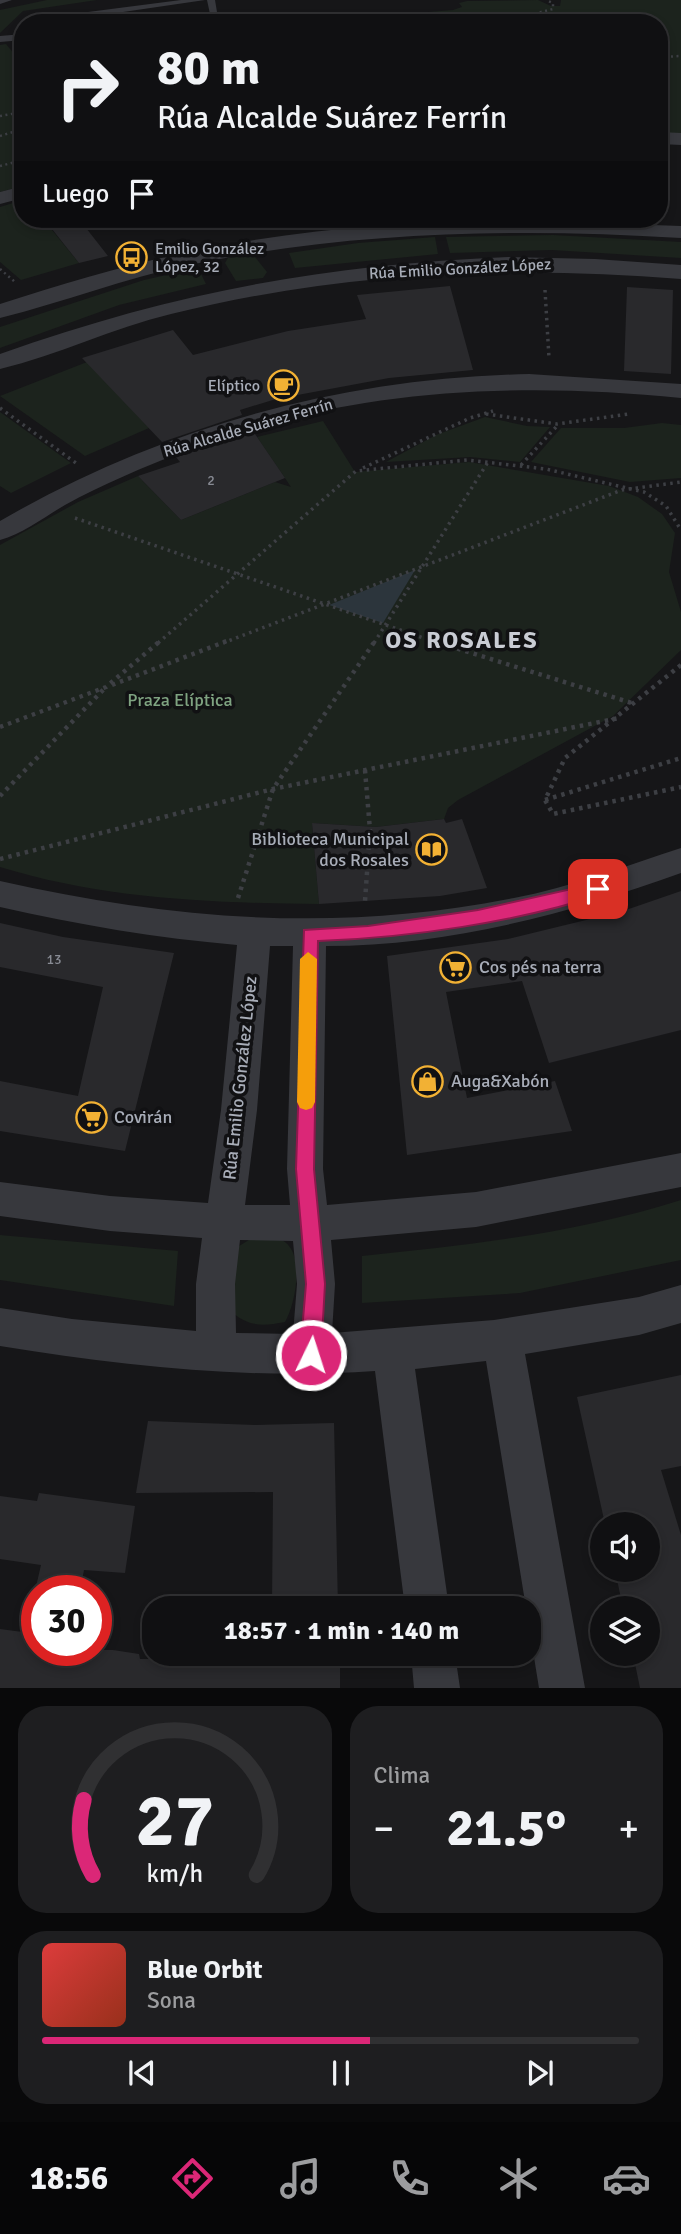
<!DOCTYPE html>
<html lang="es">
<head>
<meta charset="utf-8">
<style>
  :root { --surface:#101012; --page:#1e1e20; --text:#f1f3f6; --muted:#9c9d9f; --line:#303032; --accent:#db2777 }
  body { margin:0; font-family:Signika,sans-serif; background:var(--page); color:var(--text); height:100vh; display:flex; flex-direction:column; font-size:26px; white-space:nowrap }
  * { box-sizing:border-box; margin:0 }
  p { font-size:23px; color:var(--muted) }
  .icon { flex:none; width:38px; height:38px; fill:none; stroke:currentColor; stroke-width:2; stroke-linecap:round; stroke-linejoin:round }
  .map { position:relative; height:1688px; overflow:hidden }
  .sheet { display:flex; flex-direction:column; gap:18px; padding:18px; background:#09090a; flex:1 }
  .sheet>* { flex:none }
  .hud { position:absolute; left:14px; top:14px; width:654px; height:214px; border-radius:28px; box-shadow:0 4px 10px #0003,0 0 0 2px var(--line); background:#101012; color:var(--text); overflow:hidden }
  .buttons { position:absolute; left:590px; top:1512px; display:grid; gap:14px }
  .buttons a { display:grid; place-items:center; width:70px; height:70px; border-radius:50%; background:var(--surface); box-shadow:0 4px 10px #0003,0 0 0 2px var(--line); font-size:35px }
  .speed { position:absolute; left:21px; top:1575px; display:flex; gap:14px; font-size:35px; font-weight:700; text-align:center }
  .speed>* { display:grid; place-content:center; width:91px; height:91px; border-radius:50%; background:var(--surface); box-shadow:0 4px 10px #0003,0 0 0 2px var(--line); line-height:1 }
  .speed .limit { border:10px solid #d22; background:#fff; color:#111 }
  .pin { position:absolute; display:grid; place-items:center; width:60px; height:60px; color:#fff; margin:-30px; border-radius:14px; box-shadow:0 4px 10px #0006 }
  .me { position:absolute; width:77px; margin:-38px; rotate:4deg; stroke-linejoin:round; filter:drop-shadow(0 0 5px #0008) }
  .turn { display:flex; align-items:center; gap:24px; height:147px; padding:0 28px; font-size:32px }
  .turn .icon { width:91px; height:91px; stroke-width:2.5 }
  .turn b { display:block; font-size:49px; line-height:60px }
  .then { display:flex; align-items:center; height:66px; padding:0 28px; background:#0003; gap:14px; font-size:26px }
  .big { font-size:52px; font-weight:700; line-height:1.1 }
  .sheet .widget { flex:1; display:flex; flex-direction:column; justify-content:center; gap:10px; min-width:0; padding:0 24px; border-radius:28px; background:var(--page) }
  .sheet .dial { align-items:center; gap:0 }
  .dial svg { height:182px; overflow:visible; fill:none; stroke:var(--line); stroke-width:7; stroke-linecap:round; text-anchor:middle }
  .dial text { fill:var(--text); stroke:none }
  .song { display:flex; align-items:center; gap:21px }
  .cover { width:84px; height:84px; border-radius:10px; background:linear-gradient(135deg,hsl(0 70% 55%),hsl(10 70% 35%)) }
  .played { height:7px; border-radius:4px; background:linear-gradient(90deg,var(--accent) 55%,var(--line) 55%) }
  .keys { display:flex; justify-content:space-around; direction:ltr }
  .heat { display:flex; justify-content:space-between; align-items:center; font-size:38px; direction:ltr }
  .sheet .tiles { flex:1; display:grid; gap:18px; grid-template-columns:1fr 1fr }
  .widget:last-child { grid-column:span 2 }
  .trip { position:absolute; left:142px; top:1596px; width:399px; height:70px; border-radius:28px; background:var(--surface); box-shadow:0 4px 10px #0003,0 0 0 2px var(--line); font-weight:700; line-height:70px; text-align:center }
  .menu { display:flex; height:112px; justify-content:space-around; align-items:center; background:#060607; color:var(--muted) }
  .menu .icon { width:49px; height:49px }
  .menu .selected { color:var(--accent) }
  .menu b { font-size:32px; color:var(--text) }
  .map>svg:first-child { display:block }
</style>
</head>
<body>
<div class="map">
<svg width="681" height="1688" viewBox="0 0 681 1688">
  <rect width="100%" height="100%" fill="#161618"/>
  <path fill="#1c231d" d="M47 0H97L23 11 0 33V10Z
    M538 0 551 6H560L561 0H681V135L660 134V23H294L453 10 462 7 459 3 467 1Z
    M6 44 15 55 23 54V186L0 192V45Z
    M23 200V219H43L79 263 21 280 0 262V207Z
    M553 235 681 242V258L552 250 450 253 446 237Z
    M435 237 438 254 295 268 289 253 358 243Z
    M245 255 255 257 267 272 263 278 236 281 225 263 228 258Z
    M198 268 206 284 119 305 0 348V327L144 280Z
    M87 362 149 428 85 456 0 396Z
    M0 412 71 463 11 493 0 486Z
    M485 417 527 426 550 427 520 462 470 457 386 462 436 435Z
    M323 421 355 472 469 462 609 486 638 497 662 514 675 533 669 572 681 612V650L613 716 458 800 448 808 444 819 376 827 312 823 319 904C212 903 104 899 0 867V545L78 502 138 476 181 520 275 482 291 487 257 437Z
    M662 423 681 425V478L630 482 531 462 561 428H624Z
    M681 1200V1260L520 1293 362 1303V1256C470 1245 577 1233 681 1200Z
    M0 1235 178 1251 174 1306 0 1280Z
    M269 1236C273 1238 282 1239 285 1242 305 1257 295 1305 285 1322 264 1326 251 1327 234 1314L231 1295 236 1248 252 1238Z"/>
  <path fill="#2c353c" d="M415 570 383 623 329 605Z"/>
  <path fill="#29292c" d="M44 219H79L108 256 79 263Z
    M450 286 473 370 389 378 276 399 240 410 242 415 162 442 82 358 173 330 193 355 288 331 366 319 357 295Z
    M627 287 673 290 671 374 624 371Z
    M253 431 285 478 181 520 138 476 180 462 176 457 186 453Z
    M444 819 446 823 462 819 487 888 440 896 319 904 312 823 376 827Z
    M681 891V1030L549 1063 522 981 446 992 467 1098 555 1081 572 1131 407 1155 387 956 508 939 623 911Z
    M0 923 63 937 174 953 125 1151 0 1131V1081L78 1096 103 987 0 967Z
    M681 1375V1466L661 1470 681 1535V1688H640L633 1654H648V1608H623L615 1570H648V1524H605L577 1397Z
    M148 1421 255 1425 334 1423 338 1608H272L273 1492 136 1493Z
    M39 1493 135 1506 125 1573 84 1570 80 1591H35L41 1565 0 1559V1496L37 1501Z
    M0 1629 37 1634V1650H113L139 1654 140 1659 271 1658V1654H340V1688H0Z"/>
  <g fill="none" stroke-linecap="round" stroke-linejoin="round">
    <path stroke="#3d3f44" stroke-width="2.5" stroke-dasharray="2 3.5" stroke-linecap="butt" d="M527 23 541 12 553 9V3L546 0
      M660 57 681 56
      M0 116 23 112
      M0 136 23 129
      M0 166 23 160
      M0 269 15 282"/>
    <path stroke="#3d3f44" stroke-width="3.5" stroke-dasharray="2.5 4.5" stroke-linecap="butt" d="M545 290 549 358
      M0 408 76 463
      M486 414 557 424 629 414
      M521 465 557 426
      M363 468 470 418 493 411
      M75 518 438 643
      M158 643 356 471 467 460 546 469 644 492 666 506 681 530
      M223 643 622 490 681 482
      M374 643 488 462"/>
    <path stroke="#3d3f44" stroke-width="4.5" stroke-dasharray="3.5 5" stroke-linecap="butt" d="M433 641 635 704
      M681 665 565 758 545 800 553 814 681 787
      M112 685 227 641
      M0 727 106 687 160 641
      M365 770 370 830 365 901
      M0 796 104 689
      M545 800 681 758
      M0 859 273 789 619 718
      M238 898 273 789 375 641"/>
    <path fill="#37383d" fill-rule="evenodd" d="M0 0H12L0 4Z
      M181 0H205L48 23H22L26 20Z
      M207 0H215L218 18 187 23H164L210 14Z
      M23 34V40L0 42V36Z"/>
    <path fill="#37383d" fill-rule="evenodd" d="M660 132 681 133V145L660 144Z
      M23 186V198L0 204V192Z
      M506 220 681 226V238C517 228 351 231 189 265 125 278 64 302 0 318V304C62 284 125 265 189 252 293 230 399 222 506 220Z
      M508 257 595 259 681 265V279C509 265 340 272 171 314 113 328 58 355 0 369V354C174 292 324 265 508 257Z
      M529 374 681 384V398C514 381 344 389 185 451 144 467 103 484 65 505 44 517 23 534 0 540V521C162 427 341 378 529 374Z
      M681 848V873C567 914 449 946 326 946L323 1169 327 1205 476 1192 681 1153V1187L476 1227 331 1240 335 1284 332 1333 494 1320 639 1297 681 1285V1323L639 1335 525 1354 585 1688H539L486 1361 415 1369 449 1608H405L375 1371C249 1380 125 1366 0 1346V1308L72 1319 196 1331V1284L202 1238 110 1231 0 1216V1182L110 1196 208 1203 221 1110 237 945C157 938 79 925 0 907V881C173 920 339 933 514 898 572 887 626 866 681 848ZM270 946H293L287 1169 290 1205H245L257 1110ZM240 1240 293 1241 297 1284 293 1334 236 1333 235 1284Z
      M411 1654H455L460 1688H414Z"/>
  </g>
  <path fill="#db2777" stroke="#8e194d" stroke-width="2" d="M598 883 603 885V894C518 922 408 938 318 941L314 1169 325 1284 321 1355 318 1362 311 1365 303 1362 300 1355 306 1284 296 1169 304 930 368 926 478 910Z"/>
  <path fill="#f59e0b" d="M308 952 317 959 315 1102 312 1108 306 1110 300 1108 297 1102 300 959Z"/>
  <defs>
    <symbol id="bus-ring" viewBox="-11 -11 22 22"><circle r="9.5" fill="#111113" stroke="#f2b134" stroke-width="1.5"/><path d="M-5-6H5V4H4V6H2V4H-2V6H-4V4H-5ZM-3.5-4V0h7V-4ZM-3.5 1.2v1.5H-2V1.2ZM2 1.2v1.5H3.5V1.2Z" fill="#f2b134"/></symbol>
    <symbol id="cafe-ring" viewBox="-11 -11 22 22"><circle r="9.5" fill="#111113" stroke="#f2b134" stroke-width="1.5"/><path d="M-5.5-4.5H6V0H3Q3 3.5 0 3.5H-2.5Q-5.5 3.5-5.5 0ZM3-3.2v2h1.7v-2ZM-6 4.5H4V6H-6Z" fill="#f2b134"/></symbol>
    <symbol id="library-ring" viewBox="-11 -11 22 22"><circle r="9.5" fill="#111113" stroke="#f2b134" stroke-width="1.5"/><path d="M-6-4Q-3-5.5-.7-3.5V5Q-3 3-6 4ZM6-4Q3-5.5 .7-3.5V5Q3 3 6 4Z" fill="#f2b134"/></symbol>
    <symbol id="supermarket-ring" viewBox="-11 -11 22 22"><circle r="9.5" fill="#111113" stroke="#f2b134" stroke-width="1.5"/><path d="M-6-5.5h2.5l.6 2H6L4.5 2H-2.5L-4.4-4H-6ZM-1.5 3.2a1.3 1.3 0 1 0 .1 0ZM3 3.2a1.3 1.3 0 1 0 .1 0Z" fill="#f2b134"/></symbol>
    <symbol id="shop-ring" viewBox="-11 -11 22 22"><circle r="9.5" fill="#111113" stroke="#f2b134" stroke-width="1.5"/><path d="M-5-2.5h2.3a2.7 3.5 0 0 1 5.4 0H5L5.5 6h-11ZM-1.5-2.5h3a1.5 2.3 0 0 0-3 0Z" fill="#f2b134"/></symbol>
  </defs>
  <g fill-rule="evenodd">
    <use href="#bus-ring" x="114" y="240" width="35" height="35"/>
    <use href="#cafe-ring" x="266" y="368" width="35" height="35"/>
    <use href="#library-ring" x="414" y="832" width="35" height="35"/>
    <use href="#supermarket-ring" x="438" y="950" width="35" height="35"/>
    <use href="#shop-ring" x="410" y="1064" width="35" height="35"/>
    <use href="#supermarket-ring" x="74" y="1100" width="35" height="35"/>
  </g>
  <g text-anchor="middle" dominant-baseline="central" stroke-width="7" stroke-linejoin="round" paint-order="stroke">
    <g font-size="14" fill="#888b94">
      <text x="211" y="480">2</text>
      <text x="54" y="959">13</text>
    </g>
    <g font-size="16" fill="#a8adb8" stroke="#111113" text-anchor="start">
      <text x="155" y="249">Emilio González<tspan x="155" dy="18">López, 32</tspan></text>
      <text x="260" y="386" text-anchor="end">Elíptico</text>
    </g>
    <g font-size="16" fill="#a8adb8" stroke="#111113">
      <text transform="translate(460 269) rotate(-3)">Rúa Emilio González López</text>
      <text transform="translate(248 428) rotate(-16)">Rúa Alcalde Suárez Ferrín</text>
    </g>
    <g font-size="18" fill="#7fa381" stroke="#111113">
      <text x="180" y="700">Praza Elíptica</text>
    </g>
    <g font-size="18" fill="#a8adb8" stroke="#111113" text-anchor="start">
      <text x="409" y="839" text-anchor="end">Biblioteca Municipal<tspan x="409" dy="21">dos Rosales</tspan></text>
      <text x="479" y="967">Cos pés na terra</text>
      <text x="451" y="1081">Auga&amp;Xabón</text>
      <text x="114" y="1117">Covirán</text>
    </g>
    <g font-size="18" fill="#a8adb8" stroke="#111113">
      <text transform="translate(240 1078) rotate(-84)">Rúa Emilio González López</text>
    </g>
    <g font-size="24" font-weight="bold" letter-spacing="2" fill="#c9ccd4" stroke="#111113">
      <text x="462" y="640">OS ROSALES</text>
    </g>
  </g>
</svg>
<div class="buttons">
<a><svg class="icon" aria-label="sound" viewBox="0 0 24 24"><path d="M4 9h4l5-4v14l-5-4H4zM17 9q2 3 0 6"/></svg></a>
<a><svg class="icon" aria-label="layers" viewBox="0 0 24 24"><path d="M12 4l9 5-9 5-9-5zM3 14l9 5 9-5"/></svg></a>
</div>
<div class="speed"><div class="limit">30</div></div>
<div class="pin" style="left:598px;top:889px;background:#d93025"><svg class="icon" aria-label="arrive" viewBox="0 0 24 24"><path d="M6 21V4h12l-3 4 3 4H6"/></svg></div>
<svg class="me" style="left:311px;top:1355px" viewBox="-20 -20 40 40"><circle r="17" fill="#db2777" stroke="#fff" stroke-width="3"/><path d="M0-11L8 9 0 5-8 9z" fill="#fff"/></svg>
<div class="trip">18:57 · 1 min · 140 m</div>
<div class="hud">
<div class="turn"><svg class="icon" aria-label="right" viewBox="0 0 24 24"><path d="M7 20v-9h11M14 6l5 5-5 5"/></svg><div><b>80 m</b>Rúa Alcalde Suárez Ferrín</div></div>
<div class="then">Luego<svg class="icon" aria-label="arrive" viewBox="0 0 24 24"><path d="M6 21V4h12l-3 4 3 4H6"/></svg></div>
</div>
</div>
<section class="sheet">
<div class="tiles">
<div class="widget dial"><svg viewBox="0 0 100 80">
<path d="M14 69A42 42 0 1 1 86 69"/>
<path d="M14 69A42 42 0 0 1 10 36" stroke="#db2777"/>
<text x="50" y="56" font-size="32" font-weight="700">27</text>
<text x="50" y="72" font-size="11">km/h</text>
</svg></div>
<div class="widget"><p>Clima</p>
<div class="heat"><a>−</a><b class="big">21.5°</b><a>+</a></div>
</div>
<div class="widget">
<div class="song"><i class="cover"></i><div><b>Blue Orbit</b><p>Sona</p></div></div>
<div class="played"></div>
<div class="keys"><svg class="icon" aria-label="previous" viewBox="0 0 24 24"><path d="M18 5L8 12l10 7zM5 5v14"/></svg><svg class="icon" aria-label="pause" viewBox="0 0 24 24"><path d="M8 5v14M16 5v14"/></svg><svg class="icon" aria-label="next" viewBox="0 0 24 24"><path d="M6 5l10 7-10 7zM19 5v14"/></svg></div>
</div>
</div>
</section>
<nav class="menu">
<b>18:56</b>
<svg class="icon selected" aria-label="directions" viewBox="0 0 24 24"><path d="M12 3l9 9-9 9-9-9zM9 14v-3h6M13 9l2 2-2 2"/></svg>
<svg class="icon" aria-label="music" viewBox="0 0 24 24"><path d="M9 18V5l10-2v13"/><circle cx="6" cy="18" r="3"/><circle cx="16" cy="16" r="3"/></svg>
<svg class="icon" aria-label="phone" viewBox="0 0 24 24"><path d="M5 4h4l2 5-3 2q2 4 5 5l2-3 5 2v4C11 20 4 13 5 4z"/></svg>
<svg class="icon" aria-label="climate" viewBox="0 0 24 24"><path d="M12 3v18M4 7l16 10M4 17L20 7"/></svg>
<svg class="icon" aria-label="car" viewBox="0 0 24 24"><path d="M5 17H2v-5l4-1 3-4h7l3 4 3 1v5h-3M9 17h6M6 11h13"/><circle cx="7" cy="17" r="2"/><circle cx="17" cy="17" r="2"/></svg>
</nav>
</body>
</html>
